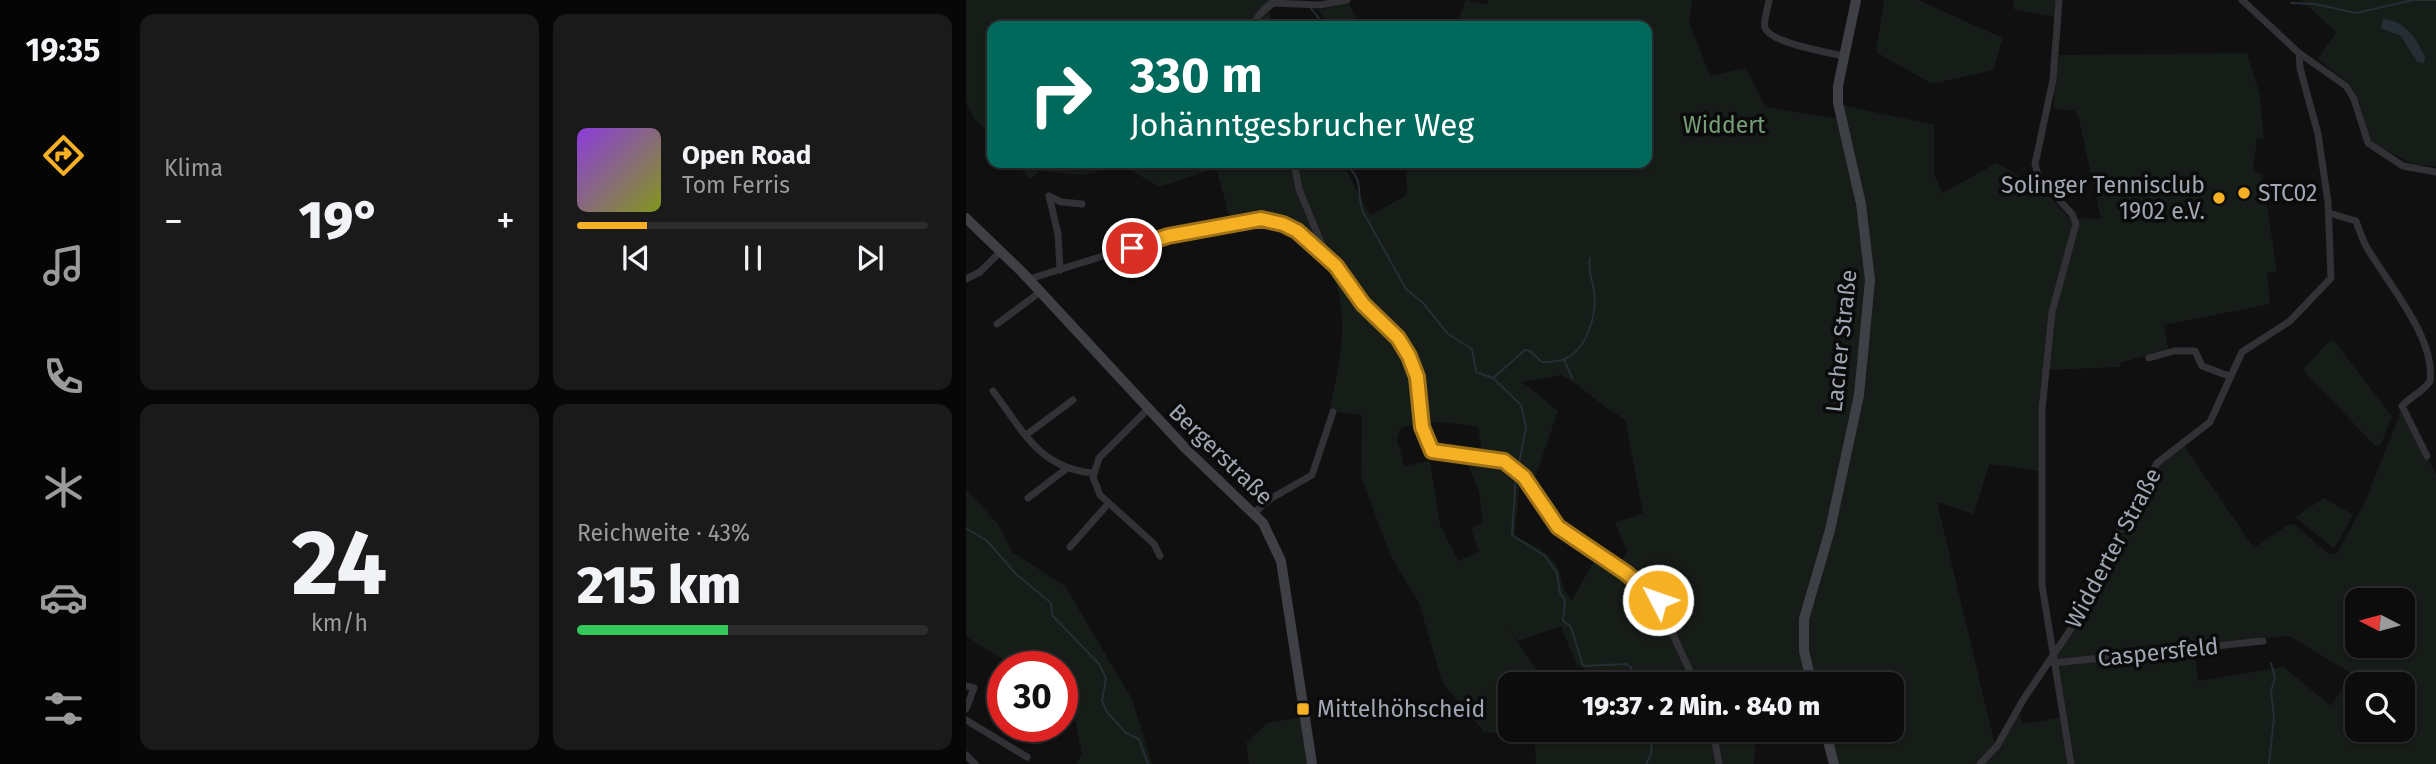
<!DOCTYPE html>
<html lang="de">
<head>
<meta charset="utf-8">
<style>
  :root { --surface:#0c0c0d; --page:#1a1a1b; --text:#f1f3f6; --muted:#9a9b9d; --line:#2c2c2e; --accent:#f5b024 }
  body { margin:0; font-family:"Fira Sans",sans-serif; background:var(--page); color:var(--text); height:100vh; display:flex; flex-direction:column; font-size:26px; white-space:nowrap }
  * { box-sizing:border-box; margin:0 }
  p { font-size:23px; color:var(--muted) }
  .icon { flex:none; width:38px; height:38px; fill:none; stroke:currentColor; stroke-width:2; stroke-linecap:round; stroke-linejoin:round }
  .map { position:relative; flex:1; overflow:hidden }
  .sheet { display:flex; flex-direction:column; gap:14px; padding:14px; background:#070707; width:840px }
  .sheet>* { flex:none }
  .hud { position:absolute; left:21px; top:21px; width:665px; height:147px; border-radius:14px; box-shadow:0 2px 5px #0004,0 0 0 2px var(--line); background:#00695c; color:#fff; overflow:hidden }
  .needle { width:46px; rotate:276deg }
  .tools { position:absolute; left:1379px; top:588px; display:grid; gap:14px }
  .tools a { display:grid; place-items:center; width:70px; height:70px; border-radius:14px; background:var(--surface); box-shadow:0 2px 5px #0004,0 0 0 2px var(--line); font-size:35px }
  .speed { position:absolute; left:21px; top:651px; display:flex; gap:14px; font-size:35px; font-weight:700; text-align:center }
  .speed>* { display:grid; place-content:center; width:91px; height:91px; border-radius:50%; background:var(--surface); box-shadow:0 2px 5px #0004,0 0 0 2px var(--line); line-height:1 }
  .speed .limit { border:10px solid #d22; background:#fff; color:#111 }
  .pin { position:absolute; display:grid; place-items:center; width:60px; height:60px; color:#fff; margin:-30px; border:4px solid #fff; border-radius:50%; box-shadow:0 2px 7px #0007 }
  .me { position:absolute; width:77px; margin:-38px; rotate:311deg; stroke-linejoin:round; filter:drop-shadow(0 0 5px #0008) }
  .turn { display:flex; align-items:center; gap:24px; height:147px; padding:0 28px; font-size:32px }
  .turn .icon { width:91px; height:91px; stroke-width:2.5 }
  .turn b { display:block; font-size:49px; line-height:60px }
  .big { font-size:52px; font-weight:800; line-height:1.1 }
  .sheet .card { flex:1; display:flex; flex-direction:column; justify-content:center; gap:10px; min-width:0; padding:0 24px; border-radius:14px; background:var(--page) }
  .sheet .dial { align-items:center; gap:0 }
  .dial b { font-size:91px; line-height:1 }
  .song { display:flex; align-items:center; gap:21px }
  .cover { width:84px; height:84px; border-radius:10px; background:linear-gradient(135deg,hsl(270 70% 55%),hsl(70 70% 35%)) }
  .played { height:7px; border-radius:4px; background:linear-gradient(90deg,var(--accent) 20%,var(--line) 20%) }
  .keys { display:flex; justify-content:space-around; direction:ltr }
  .heat { display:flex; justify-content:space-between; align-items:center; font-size:38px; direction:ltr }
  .charge { height:10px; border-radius:5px; background:linear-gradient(90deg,#34c759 43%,var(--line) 0) }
  .sheet .tiles { flex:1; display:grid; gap:14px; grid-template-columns:repeat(2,1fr) }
  .trip { position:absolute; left:532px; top:672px; width:406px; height:70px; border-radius:14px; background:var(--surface); box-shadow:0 2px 5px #0004,0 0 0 2px var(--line); font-weight:800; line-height:70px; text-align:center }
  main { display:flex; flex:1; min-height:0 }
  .tabs { display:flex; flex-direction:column; width:126px; justify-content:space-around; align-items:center; background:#050505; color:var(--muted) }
  .tabs .icon { width:49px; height:49px }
  .tabs .selected { color:var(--accent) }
  .tabs b { font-size:32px; color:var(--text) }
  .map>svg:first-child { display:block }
</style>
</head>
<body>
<main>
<nav class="tabs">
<b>19:35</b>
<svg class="icon selected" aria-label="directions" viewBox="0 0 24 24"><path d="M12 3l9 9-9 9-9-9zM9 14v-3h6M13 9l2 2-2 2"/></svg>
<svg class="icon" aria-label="music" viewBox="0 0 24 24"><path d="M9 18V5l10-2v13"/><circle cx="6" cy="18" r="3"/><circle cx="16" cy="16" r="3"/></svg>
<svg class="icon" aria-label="phone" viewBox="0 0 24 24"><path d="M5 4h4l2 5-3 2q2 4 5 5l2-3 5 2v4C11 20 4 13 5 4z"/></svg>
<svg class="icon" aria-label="climate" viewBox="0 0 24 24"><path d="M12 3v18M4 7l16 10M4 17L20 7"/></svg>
<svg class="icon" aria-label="car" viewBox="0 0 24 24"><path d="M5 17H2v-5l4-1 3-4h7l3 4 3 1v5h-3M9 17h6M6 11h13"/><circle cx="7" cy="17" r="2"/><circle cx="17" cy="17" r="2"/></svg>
<svg class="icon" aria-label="filters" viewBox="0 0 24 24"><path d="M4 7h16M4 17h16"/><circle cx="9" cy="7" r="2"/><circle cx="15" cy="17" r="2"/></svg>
</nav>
<section class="sheet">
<div class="tiles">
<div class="card"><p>Klima</p>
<div class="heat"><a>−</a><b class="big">19°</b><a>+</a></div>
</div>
<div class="card">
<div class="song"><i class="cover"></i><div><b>Open Road</b><p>Tom Ferris</p></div></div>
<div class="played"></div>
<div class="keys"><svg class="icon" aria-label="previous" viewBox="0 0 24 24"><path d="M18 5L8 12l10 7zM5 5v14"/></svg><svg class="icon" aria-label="pause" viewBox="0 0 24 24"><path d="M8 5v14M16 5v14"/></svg><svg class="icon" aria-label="next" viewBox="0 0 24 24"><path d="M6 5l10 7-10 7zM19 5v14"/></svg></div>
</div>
<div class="card dial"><b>24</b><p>km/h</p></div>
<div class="card"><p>Reichweite · 43%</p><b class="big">215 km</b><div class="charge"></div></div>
</div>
</section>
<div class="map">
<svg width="1470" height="764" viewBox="0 0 1470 764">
  <rect width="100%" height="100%" fill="#101011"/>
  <path fill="#161c17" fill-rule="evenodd" d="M0 0H300L307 26H26V138L7 117 0 101Z
    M500 0 521 5 522 0H726L723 22 744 76 780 68 799 107 873 119 902 268 891 394 862 529 834 623 841 673 796 678 795 684H620L624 683 618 667 611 666 595 626 552 641 541 626 575 677 614 684H544V727L531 733 518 732 476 682 453 603 425 557 395 477 396 415 363 411C373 367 388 305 360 264 348 248 331 236 315 225L314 218 298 214 265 222 250 168 193 187 156 165 118 175 73 171 64 179 49 163H376L404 215 441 195 440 163H681V26H490ZM596 375C619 388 635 407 659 419L677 513 649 523 661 551 651 569 630 557 606 600C593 586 598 580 591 566 582 551 565 544 550 537L549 532 554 477 536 465 499 457 513 492 517 523 505 528 513 552 492 561 474 525 464 461 438 466 431 439 434 429C457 417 488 423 512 427L516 452 539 455 566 487 592 411 556 382Z
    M918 0H952L1037 38 1027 70 966 84 910 52Z
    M1048 0H1091L1089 17 1047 9Z
    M1335 0H1470V166L1448 165 1404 142 1393 101 1384 84 1352 59 1370 32Z
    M383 3 394 26H361L353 10Z
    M1281 53 1294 96 1298 139 1291 138 1287 170 1296 174 1311 271 1301 273 1304 304 1198 325 1202 349 1154 363V367L1083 370 1089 309 1110 235 1112 218 1135 219 1112 115 1109 111 1087 108 1093 55Z
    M876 105 968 125V174L976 193 1031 163 1062 181 1066 177 1108 223 1087 297 1074 471 1023 464 1008 514 971 502 1029 745 1009 764H870L861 730H926V684H849L839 632 896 395 907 268Z
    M1364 340 1369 342 1426 416 1415 445H1408L1337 370Z
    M1435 411 1470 474V764H1108L1090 656 1128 599 1151 540 1190 468 1217 444 1288 548 1323 524 1329 525 1363 554H1370L1400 500ZM1391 600H1437V646H1391ZM1324 636 1386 674 1365 706 1318 667 1232 681 1228 644ZM1391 684H1437V730H1391Z
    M0 489 32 524 46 552 99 586 166 699 186 764H110L116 755 104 693 96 690V667H47C32 654 14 648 0 635Z
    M1358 498 1387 515 1368 549 1329 517Z
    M1053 711 1056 724 1094 718 1103 764H1018Z
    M338 717 344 764H283L280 743 301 723Z
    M562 730H790L788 764H570L569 747Z"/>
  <path fill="#262e35" d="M1417 19C1440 21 1450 38 1459 57L1458 63 1451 62 1435 36 1415 28Z"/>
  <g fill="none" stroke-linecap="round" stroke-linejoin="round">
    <path stroke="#262e35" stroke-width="2" d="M1325 3 1349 4 1390 13 1447 0H1470
      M344 7 359 26
      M295 8 304 0
      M378 163C400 181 389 190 397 212L440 289 457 303 482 334 506 349 510 372 527 378 555 405 560 427 552 469
      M598 359 606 378
      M527 378 559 350 564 351 576 362C583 362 592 362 599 359 622 348 631 314 628 291 627 279 621 271 624 258
      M550 474 546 535 579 556 591 573 594 593 599 600 597 621 605 627 617 666 660 664 665 667 666 684
      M0 528 21 541 50 574 85 603 86 615 133 664 140 678 136 701 141 712 160 733 173 739 182 764
      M674 730C686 743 690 748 680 764
      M1303 764 1308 717 1305 691 1309 678 1305 663"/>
    <path stroke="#313136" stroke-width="7" d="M803 0C802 8 797 20 799 28 805 43 861 52 877 56
      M1093 0 1087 80 1069 164 1073 178 1106 214 1110 224 1086 312 1076 410V585L1105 764
      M1276 0 1333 53 1380 86 1388 99 1402 143 1437 166 1470 172
      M286 26 294 14 307 3 354 5 381 0
      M328 163 333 189 361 257
      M83 196 92 234 94 270
      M83 196 95 202 116 204
      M1363 213 1390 221C1393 229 1396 238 1400 246 1419 280 1470 337 1464 381 1457 392 1444 397 1436 406L1461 456
      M0 279 14 272 35 251
      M63 279 202 236 295 219 317 224 339 238 370 266 397 304 437 345 449 369 454 421 466 451 533 459 554 473 592 527 689 596 730 684
      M31 324 74 292
      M1183 358 1208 351H1229L1236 366 1263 376
      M27 391C57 431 73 468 127 473
      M182 409 133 458 127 477 134 495 188 544 194 556
      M60 435 107 400
      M62 498 100 469
      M289 512 304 499 346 475 367 412
      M104 547 142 504
      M1087 663 1297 641
      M0 686 8 688 0 709
      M0 720 61 757
      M747 730 753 764
      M0 755 9 764
      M1014 764 1031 746 1057 700 1125 599 1153 531 1191 463 1244 422 1276 352 1324 321 1365 278 1362 202 1352 134 1334 68 1333 53"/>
    <path stroke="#3f4046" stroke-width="10" d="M0 218 56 272 220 449 297 523 315 561 346 764
      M846 684 838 651V619L864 530 893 395 904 280 895 204 872 103V86L890 0
      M859 730 868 764"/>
  </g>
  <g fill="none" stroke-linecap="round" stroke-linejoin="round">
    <defs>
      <path id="route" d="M166 248 202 236 295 219 317 224 331 231 370 266 397 304 432 338 443 356 451 377 456 427 466 451 538 461 558 477 592 527 660 573 692 600"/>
    </defs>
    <use href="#route" stroke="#9f7217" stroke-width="18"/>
    <use href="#route" stroke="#f5b024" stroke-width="12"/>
  </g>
  <g fill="#f5b024" stroke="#0b0b0c" stroke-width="2.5">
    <circle cx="1278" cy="193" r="7"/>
    <circle cx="1253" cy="198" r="7"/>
    <rect x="330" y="702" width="14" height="14" rx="3.5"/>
  </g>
  <g text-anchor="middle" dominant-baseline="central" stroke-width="7" stroke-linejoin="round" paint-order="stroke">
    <g font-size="23" fill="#779e79" stroke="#0b0b0c">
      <text x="758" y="125">Widdert</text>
    </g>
    <g font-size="23" fill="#a0a6b2" stroke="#0b0b0c" text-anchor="start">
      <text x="1239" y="185" text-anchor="end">Solinger Tennisclub<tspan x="1239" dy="26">1902 e.V.</tspan></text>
      <text x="1292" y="193">STC02</text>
      <text x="351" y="709">Mittelhöhscheid</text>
    </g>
    <g font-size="23" fill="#a0a6b2" stroke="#0b0b0c">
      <text transform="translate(875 341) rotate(-84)">Lacher Straße</text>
      <text transform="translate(255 454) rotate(44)">Bergerstraße</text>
      <text transform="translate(1147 548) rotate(-62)">Widderter Straße</text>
      <text transform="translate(1192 652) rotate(-6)">Caspersfeld</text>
    </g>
  </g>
</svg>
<div class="tools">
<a><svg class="needle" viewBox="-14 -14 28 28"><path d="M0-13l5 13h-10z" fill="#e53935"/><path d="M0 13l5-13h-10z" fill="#9a9b9d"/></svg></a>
<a><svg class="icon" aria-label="search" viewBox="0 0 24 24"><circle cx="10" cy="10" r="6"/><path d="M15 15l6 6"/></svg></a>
</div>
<div class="speed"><div class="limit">30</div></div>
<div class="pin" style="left:166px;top:248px;background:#d93025"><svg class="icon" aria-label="arrive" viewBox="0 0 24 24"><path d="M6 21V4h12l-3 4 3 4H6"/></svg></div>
<svg class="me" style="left:692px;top:600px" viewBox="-20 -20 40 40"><circle r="17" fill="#f5b024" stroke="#fff" stroke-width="3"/><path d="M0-11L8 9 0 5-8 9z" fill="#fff"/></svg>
<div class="trip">19:37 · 2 Min. · 840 m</div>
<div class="hud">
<div class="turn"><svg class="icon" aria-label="right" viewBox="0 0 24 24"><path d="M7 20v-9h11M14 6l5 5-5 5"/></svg><div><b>330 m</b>Johänntgesbrucher Weg</div></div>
</div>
</div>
</main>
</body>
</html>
